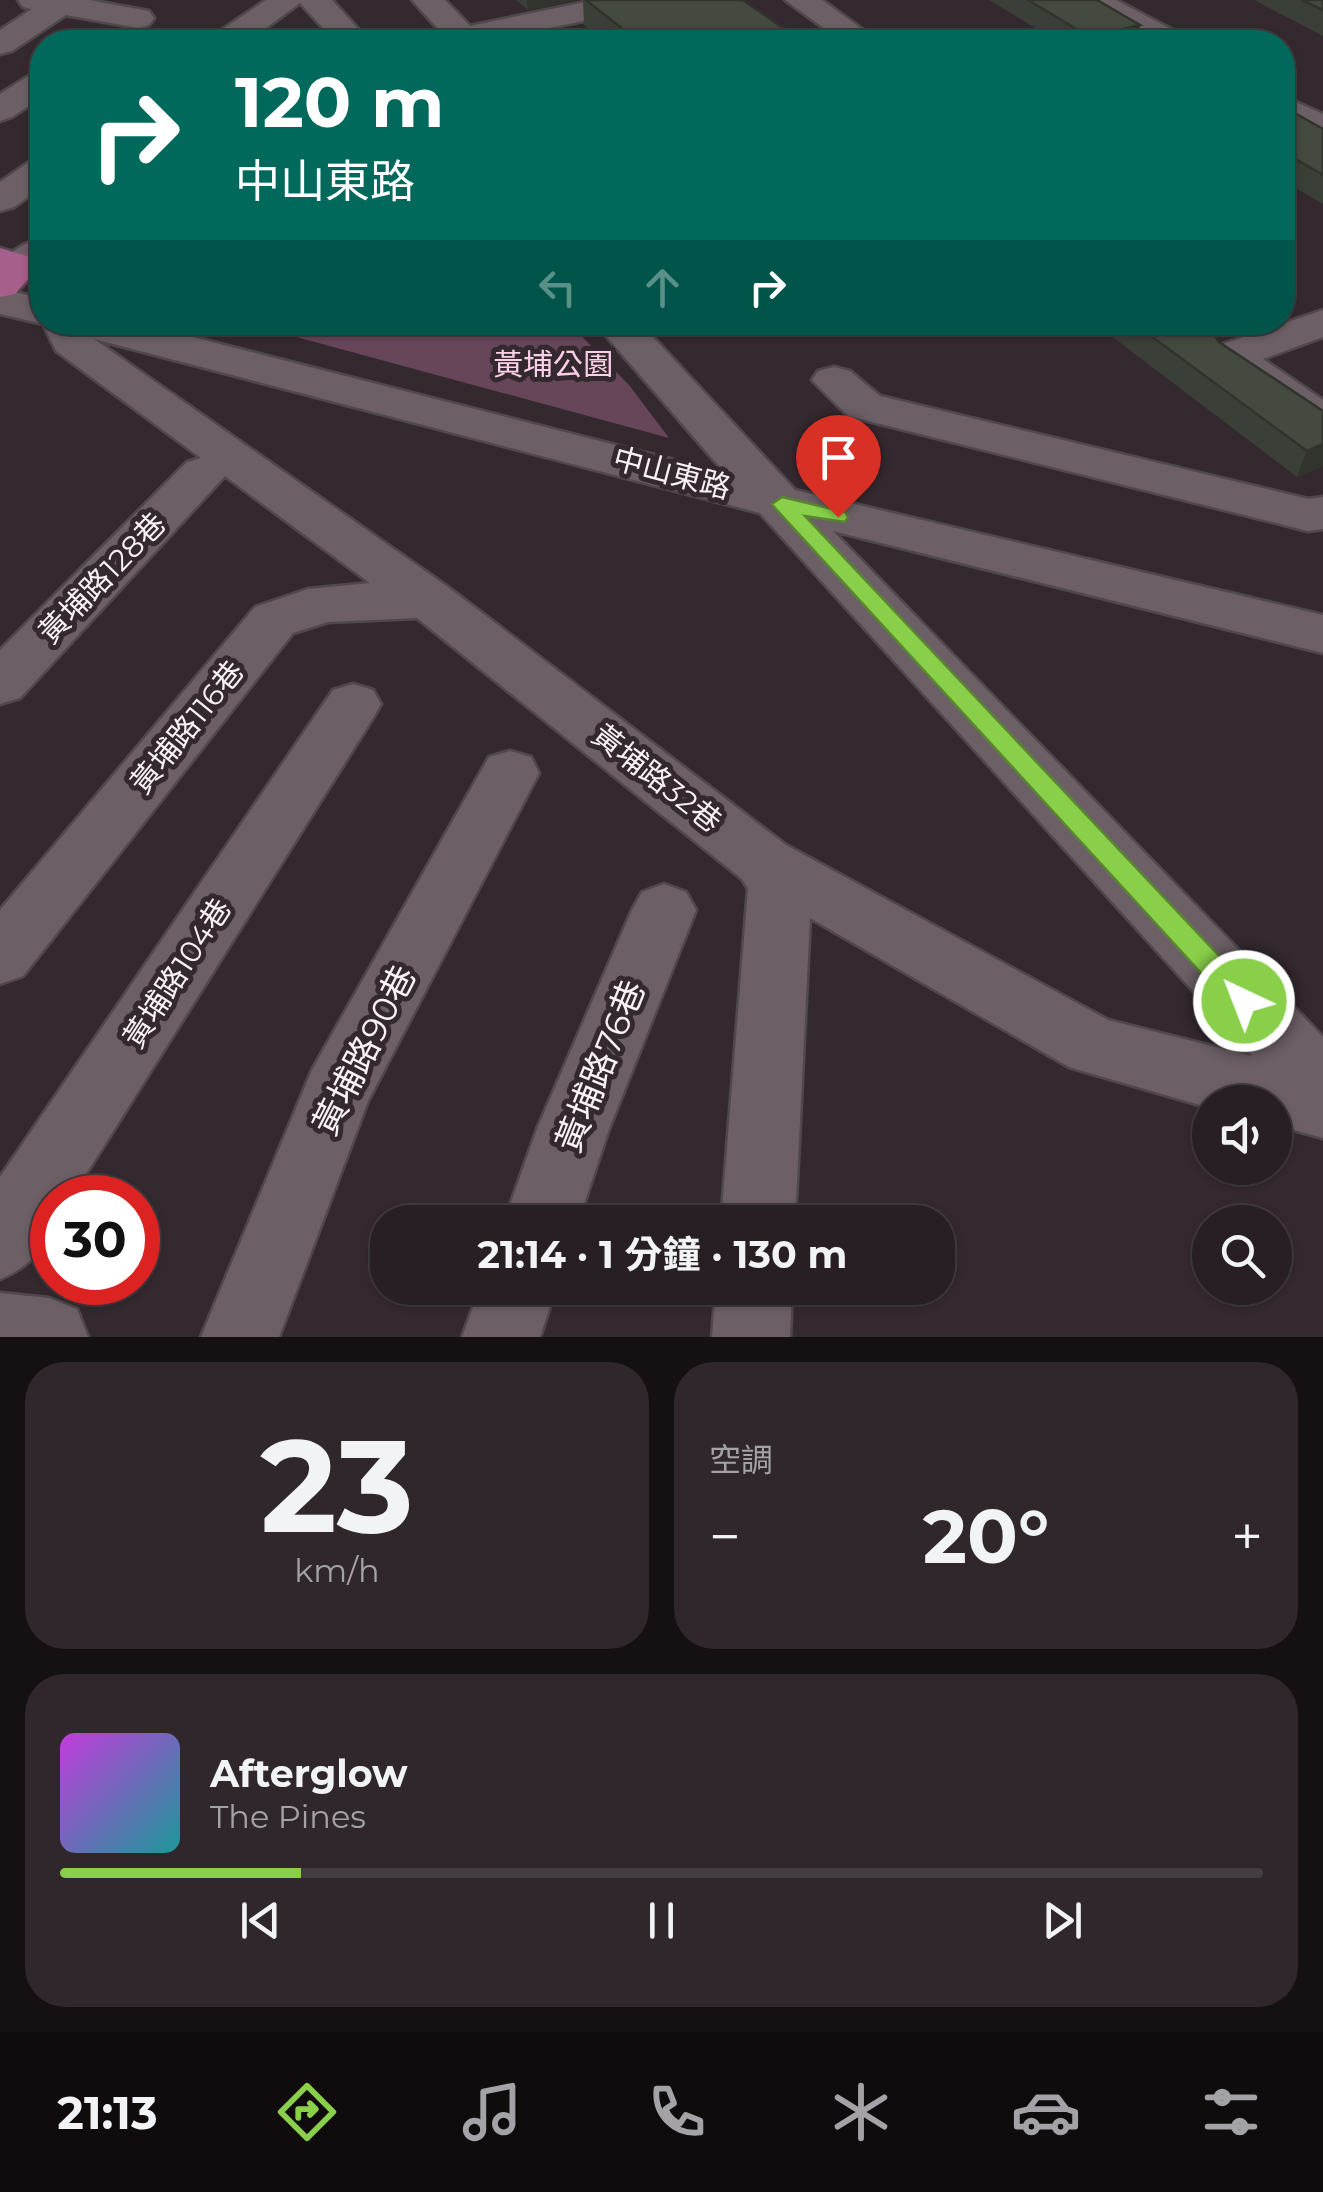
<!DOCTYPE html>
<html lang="zh-TW">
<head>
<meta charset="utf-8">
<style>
  :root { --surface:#271f23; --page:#2f272b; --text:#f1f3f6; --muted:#a4a2a6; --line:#433d41; --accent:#89cf49 }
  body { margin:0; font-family:Montserrat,"Noto Sans TC",sans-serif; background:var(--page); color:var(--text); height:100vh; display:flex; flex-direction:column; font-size:38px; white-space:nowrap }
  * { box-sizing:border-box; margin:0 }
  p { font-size:32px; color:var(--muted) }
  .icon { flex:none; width:55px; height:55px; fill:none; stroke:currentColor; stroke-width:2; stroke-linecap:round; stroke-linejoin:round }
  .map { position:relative; height:1337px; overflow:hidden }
  .drawer { display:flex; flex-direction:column; gap:25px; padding:25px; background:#151113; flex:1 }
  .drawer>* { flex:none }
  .guide { position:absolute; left:30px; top:30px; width:1265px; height:305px; border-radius:40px; box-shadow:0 2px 8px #0004,0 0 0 2px var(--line); background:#00695c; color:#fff; overflow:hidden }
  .tools { position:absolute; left:1192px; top:1085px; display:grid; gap:20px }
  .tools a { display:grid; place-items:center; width:100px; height:100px; border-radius:50%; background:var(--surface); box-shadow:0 2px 8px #0004,0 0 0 2px var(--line); font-size:50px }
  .speed { position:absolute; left:30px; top:1175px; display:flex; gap:20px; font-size:50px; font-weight:700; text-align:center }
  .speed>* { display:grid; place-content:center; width:130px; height:130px; border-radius:50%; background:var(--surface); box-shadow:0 2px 8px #0004,0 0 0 2px var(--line); line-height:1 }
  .speed .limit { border:15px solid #d22; background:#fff; color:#111 }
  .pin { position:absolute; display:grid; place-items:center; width:85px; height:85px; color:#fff; margin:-102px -42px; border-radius:50% 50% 50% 0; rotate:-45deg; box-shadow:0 0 10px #0007 }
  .pin .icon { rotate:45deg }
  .me { position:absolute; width:110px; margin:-55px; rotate:317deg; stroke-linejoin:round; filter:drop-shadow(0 0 8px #0008) }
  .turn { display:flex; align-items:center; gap:35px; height:210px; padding:0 40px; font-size:45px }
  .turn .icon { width:130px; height:130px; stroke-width:2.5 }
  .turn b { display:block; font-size:70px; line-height:85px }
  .lanes { display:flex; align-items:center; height:95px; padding:0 40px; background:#0003; justify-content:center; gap:50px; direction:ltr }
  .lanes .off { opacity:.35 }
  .big { font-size:75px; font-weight:700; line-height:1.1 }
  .drawer .widget { flex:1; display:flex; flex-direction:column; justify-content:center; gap:15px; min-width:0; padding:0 35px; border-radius:40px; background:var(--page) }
  .drawer .dial { align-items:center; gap:0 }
  .dial b { font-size:130px; line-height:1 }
  .song { display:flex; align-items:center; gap:30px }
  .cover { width:120px; height:120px; border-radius:15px; background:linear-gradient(135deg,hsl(290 70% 55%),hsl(180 70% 35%)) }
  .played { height:10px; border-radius:5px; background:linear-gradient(90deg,var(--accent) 20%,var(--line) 20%) }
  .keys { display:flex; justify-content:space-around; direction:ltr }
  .heat { display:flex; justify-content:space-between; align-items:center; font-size:55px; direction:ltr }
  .drawer .tiles { flex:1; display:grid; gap:25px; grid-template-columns:1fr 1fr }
  .widget:last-child { grid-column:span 2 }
  .trip { position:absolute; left:370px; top:1205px; width:585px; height:100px; border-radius:40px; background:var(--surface); box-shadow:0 2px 8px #0004,0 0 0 2px var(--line); font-weight:700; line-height:100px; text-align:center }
  .dock { display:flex; height:160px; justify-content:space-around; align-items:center; background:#100c0e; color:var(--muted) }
  .dock .icon { width:70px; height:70px }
  .dock .active { color:var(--accent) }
  .dock b { font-size:45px; color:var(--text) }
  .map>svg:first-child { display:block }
</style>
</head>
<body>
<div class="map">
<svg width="1323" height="1337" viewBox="0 0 1323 1337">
  <rect width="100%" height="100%" fill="#34292f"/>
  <path fill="#674659" d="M245 323H569L629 385 669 438Z"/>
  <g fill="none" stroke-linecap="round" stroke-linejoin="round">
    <defs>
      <path id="minor" d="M18 0H89L149 11 154 18 149 25 138 28 66 15 12 51 0 54V30L32 9 23 7Z
        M266 0H332L370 42H336L300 3 247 42H210L214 35Z
        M412 0H445L470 26 595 0H656L651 7 640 9 483 42H450Z
        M785 0H822L880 42H843Z
        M1076 0H1116L1182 35 1186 42H1147L1081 7Z
        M42 72V97L12 117 0 121V94L30 75Z
        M1282 96 1323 114V140L1282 121Z
        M42 159V187L14 207 0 211V182L29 162Z
        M42 238V269L19 279 5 276 0 265C10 251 26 242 42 238Z
        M0 288 42 299V322H134L725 473 594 322H639L795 490 1323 615V653L833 531 1323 1037V1138L1275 1125V1102H1210V1108L1069 1067 810 918 795 1222H721L748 889 742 879 417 618 328 622 293 633 23 976 0 984V910L255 607 308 589 370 583 225 476 20 698 0 704V650L187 462 201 458 56 351 43 324 0 314ZM94 339 760 513 1252 1056 1108 1020 786 845 448 587Z
        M1323 310V337L1263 359 1323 400V435L1307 431 1214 365 1208 356 1214 347Z
        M834 367 850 371 880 396 1308 499 1323 497V529L1308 531 848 416 812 380 818 371Z
        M353 684 373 690 381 704 373 718 71 1198H52C52 1239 39 1263 0 1279V1177L333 690Z
        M510 751 531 757 539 773 368 1101 279 1337H201L312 1070 489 757Z
        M664 884 686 892 696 910 609 1129 578 1222H504L537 1129 632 910 642 892Z
        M480 1288H556L540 1337H462Z
        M716 1288H792L790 1337H712Z
        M0 1293 49 1298 77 1309 88 1337H0Z"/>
      <path id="major" d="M0 248 33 258 39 267 15 294 0 297Z"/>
    </defs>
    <use href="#minor" stroke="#50484c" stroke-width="5"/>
    <use href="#major" stroke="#50484c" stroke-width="5"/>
    <use href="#minor" fill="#6c6066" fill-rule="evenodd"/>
    <use href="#major" fill="#a65e8b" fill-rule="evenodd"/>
  </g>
  <path fill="#3a4037" d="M516 0H577L528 10Z
    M583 0H743L598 36 584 25Z
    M989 0H1097L1140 25 1136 42H1059Z
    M1256 0H1323V36L1256 1Z
    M1282 106 1323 129V204L1282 180Z
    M1098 322H1200L1219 342 1323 411 1297 477 1098 326Z"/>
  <path fill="#30342d" d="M527 0H577L528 10Z
    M1140 25 1136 42H1089L1090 37Z
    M1323 444V467L1297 477 1307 451Z"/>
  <path fill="#444a40" stroke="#30342d" stroke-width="2.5" d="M586 0H743L803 42H570L624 30Z
    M1028 0H1097L1140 25 1090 37Z
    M1302 0H1323V10Z
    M1282 106 1323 129V175L1282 151Z
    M1132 322H1200L1212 331 1219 342 1323 411V444L1307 451Z"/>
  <path fill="#89cf49" stroke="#59872f" stroke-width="2.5" d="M782 497 845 512 848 517 845 522 805 516 1254 993 1258 1001 1254 1010 1244 1013 1235 1010 775 508 772 504Z"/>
  <g text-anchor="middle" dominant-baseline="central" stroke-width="10" stroke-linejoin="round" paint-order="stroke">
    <g font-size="30" fill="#f9d0e7" stroke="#34292f">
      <text x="553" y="364">黃埔公園</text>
    </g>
    <g font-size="30" fill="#f8f1f5" stroke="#34292f">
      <text transform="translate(672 473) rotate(15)">中山東路</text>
      <text transform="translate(102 578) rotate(-46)">黃埔路128巷</text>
      <text transform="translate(187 727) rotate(-51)">黃埔路116巷</text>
      <text transform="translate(657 778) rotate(38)">黃埔路32巷</text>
      <text transform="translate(177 973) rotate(-57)">黃埔路104巷</text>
    </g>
    <g font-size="35" fill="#f8f1f5" stroke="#34292f">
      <text transform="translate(364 1050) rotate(-63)">黃埔路90巷</text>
      <text transform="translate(600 1066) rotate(-68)">黃埔路76巷</text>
    </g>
  </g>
</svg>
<div class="tools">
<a><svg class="icon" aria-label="sound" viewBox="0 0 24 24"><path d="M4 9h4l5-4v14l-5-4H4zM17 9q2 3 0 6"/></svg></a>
<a><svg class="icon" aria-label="search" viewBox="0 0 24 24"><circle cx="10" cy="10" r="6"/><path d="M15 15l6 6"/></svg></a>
</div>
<div class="speed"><div class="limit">30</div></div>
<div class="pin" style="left:838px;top:517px;background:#d93025"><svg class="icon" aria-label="arrive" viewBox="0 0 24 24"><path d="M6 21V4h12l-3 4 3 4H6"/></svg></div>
<svg class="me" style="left:1244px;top:1001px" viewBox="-20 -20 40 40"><circle r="17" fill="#89cf49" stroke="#fff" stroke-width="3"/><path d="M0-11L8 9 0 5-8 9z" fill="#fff"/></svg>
<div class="trip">21:14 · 1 分鐘 · 130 m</div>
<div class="guide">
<div class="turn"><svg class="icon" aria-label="right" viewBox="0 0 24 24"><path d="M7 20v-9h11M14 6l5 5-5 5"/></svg><div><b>120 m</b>中山東路</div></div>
<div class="lanes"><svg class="icon off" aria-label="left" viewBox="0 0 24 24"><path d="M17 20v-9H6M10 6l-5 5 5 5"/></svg><svg class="icon off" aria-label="ahead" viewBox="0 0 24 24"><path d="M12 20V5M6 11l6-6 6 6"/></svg><svg class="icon" aria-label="right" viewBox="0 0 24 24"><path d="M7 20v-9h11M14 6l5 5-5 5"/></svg></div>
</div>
</div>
<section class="drawer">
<div class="tiles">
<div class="widget dial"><b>23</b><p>km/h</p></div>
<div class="widget"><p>空調</p>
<div class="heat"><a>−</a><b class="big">20°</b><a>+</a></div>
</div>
<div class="widget">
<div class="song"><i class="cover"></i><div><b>Afterglow</b><p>The Pines</p></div></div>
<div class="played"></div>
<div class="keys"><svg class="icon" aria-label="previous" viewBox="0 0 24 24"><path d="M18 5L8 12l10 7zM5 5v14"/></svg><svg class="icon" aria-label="pause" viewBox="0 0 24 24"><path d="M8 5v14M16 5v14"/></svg><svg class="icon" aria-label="next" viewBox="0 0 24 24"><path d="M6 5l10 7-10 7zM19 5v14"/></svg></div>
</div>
</div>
</section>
<nav class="dock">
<b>21:13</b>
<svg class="icon active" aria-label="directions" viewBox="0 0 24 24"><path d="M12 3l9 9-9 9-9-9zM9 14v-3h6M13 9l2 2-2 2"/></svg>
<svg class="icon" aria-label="music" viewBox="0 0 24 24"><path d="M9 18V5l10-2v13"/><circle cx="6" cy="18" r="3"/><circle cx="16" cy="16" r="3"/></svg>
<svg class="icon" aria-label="phone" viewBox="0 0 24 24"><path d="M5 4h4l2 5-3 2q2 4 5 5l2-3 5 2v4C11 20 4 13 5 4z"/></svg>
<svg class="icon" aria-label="climate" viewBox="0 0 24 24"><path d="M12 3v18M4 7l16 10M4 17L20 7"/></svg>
<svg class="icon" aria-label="car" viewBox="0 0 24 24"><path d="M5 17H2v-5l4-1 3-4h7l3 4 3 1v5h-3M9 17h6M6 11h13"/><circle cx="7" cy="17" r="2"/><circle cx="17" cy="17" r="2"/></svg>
<svg class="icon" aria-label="filters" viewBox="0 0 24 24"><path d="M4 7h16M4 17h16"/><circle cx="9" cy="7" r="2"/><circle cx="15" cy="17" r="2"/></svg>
</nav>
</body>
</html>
